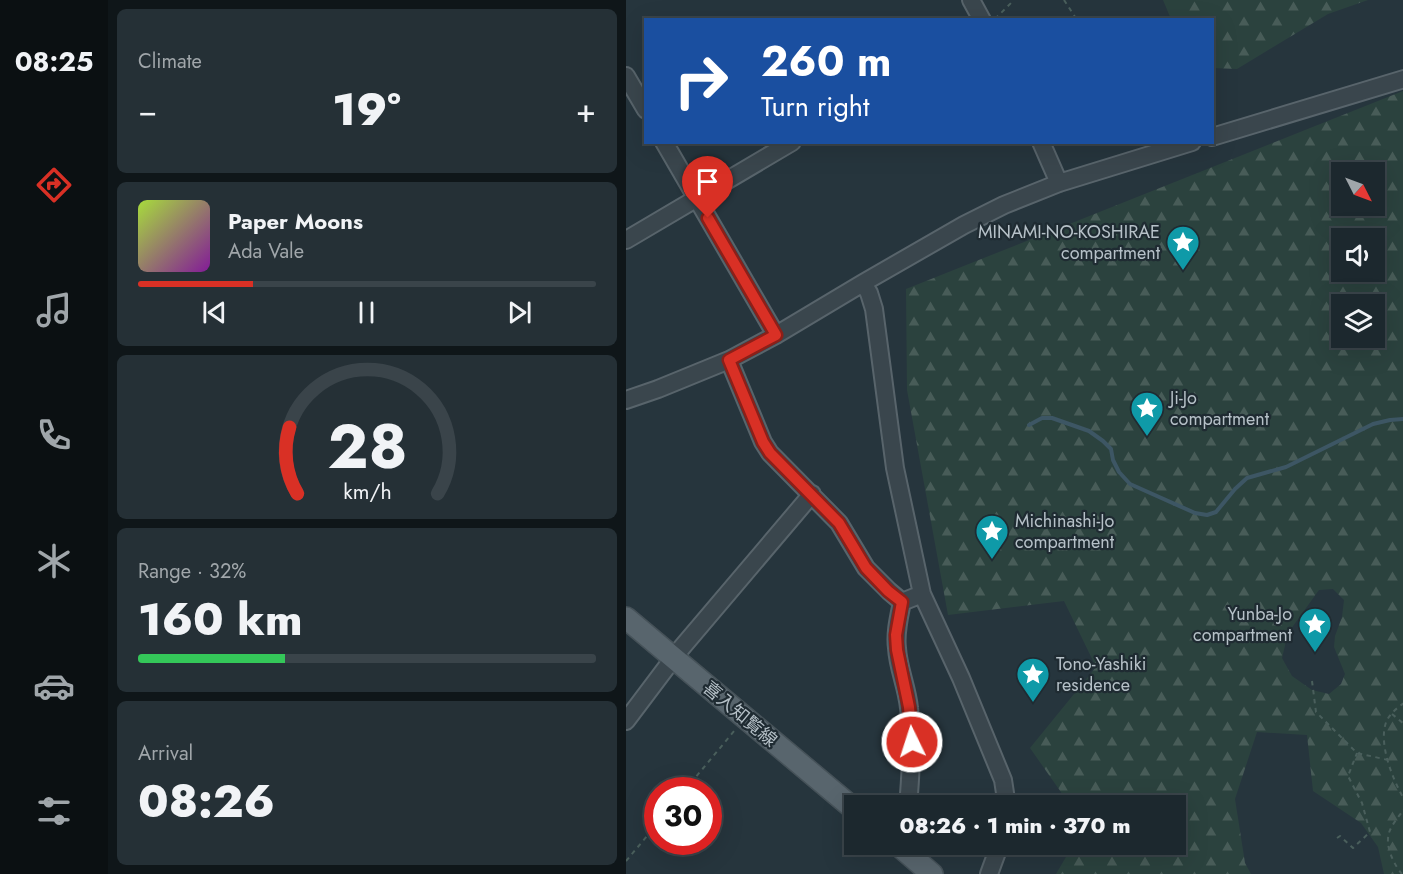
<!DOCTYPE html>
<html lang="en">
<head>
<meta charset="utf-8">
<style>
  :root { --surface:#1c282e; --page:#253036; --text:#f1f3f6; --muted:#a0a6aa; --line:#3a444a; --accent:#d93025 }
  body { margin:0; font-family:Jost,"Noto Sans JP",sans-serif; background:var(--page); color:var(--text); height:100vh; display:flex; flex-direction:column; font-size:22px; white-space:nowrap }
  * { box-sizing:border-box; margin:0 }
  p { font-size:20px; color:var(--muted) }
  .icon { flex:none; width:33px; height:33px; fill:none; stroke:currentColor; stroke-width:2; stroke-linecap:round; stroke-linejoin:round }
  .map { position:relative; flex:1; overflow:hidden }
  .drawer { display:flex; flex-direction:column; gap:9px; padding:9px; background:#0f1619; width:518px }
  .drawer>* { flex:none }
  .hud { position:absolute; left:18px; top:18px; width:570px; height:126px; border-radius:0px; box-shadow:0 6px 24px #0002,0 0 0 2px var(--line); background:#1a4fa0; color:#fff; overflow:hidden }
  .needle { width:39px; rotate:132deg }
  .fabs { position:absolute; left:705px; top:162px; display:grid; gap:12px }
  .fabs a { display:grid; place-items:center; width:54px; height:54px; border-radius:0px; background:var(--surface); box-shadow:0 6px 24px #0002,0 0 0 2px var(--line); font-size:30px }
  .speed { position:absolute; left:18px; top:777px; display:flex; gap:12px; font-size:30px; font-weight:700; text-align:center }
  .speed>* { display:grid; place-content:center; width:78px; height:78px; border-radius:50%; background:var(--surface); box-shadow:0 6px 24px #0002,0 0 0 2px var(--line); line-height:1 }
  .speed .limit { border:9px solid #d22; background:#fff; color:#111 }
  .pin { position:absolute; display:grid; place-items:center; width:51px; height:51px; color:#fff; margin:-62px -26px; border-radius:50% 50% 50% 0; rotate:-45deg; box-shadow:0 0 6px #0007 }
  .pin .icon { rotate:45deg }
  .me { position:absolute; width:66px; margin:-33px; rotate:356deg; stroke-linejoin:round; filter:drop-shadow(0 0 4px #0008) }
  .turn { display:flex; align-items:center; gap:21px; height:126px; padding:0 18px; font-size:27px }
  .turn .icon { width:78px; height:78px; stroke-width:2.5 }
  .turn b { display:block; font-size:42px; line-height:51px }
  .big { font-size:45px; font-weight:800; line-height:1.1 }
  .drawer .card { flex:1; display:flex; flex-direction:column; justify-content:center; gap:9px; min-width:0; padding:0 21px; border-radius:9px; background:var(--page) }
  .drawer .dial { align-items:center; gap:0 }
  .dial svg { height:156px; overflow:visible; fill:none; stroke:var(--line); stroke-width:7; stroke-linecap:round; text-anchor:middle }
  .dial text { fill:var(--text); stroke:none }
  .song { display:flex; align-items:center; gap:18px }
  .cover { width:72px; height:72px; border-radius:9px; background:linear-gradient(135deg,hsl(80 70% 55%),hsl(290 70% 35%)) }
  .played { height:6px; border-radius:3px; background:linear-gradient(90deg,var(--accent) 25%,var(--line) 25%) }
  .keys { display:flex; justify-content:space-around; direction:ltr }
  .heat { display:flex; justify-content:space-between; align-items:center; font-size:33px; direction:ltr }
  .charge { height:9px; border-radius:4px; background:linear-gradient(90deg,#34c759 32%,var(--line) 0) }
  .trip { position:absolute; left:218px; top:795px; width:342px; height:60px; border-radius:0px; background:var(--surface); box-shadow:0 6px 24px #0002,0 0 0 2px var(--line); font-weight:800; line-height:60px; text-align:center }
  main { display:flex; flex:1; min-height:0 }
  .dock { display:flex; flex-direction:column; width:108px; justify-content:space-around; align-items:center; background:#0b1012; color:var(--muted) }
  .dock .icon { width:42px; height:42px }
  .dock .current { color:var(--accent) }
  .dock b { font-size:27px; color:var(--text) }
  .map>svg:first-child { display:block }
</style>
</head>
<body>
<main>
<nav class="dock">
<b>08:25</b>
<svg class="icon current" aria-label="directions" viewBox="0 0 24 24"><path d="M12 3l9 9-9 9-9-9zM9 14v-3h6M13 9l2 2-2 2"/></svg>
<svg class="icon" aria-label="music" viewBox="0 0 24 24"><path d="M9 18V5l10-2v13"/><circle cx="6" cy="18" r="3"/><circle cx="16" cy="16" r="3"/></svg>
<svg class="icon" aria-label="phone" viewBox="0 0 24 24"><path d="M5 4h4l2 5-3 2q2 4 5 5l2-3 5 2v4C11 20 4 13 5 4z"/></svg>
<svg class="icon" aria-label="climate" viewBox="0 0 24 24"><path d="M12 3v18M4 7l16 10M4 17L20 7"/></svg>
<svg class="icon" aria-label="car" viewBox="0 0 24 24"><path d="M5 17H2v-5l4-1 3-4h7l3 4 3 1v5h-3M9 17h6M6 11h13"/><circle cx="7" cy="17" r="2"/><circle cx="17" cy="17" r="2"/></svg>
<svg class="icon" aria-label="filters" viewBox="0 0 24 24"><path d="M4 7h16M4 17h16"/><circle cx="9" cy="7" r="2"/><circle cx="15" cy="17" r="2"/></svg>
</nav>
<section class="drawer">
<div class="card"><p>Climate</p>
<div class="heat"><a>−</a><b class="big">19°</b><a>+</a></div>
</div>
<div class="card">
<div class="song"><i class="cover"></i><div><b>Paper Moons</b><p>Ada Vale</p></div></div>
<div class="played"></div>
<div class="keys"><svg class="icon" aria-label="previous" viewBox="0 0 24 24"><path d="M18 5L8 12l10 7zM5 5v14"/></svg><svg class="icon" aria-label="pause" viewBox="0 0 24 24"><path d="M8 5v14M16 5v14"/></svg><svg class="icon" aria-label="next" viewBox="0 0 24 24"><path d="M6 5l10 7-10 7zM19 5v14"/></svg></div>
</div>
<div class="card dial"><svg viewBox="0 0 100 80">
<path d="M14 69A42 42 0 1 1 86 69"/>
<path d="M14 69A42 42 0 0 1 10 35" stroke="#d93025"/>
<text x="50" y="56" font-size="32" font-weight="700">28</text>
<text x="50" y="72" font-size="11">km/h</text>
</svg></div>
<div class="card"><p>Range · 32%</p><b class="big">160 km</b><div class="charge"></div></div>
<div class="card"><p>Arrival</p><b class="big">08:26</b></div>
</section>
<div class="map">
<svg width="778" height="874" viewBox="0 0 778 874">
  <defs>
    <pattern id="forest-firs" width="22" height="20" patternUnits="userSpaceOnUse" patternTransform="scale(1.5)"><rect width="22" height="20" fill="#2b423e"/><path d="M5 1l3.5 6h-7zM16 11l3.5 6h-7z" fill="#485c58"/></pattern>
  </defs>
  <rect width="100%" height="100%" fill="#26353d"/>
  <path fill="url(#forest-firs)" fill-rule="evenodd" d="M537 0H742L702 14 611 69 587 68 586 20 545 19Z
    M777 91V874H758L752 847 735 823 687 791 681 735 631 732 609 799 619 863 625 874H430L447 845 549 844V806L444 805 404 748 470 667 438 601 322 615 281 390 280 289ZM716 172H748V206H716ZM716 238H748V272H716ZM716 304H748V338H716ZM707 589 718 600 716 617 709 636 708 647 719 674 715 684 703 694 686 690 666 676 656 658 662 633 693 590Z"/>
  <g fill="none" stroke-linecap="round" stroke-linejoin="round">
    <path stroke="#3d5664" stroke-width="4" d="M403 425 416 418H426L463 431 477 441 485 449 487 460 493 472 504 484 569 513 581 515 590 512 609 489 621 478 660 467 747 424 764 420 778 419"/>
    <defs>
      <path id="minor" d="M345 0 356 20
        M0 76 20 110
        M586 137 778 79
        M38 142 150 335
        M415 142 433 183
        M0 240 166 142
        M237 283 243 293 248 309 269 468 296 594 335 678 377 780 381 806
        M103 360 137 442 144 453 213 523 240 568 263 591 276 602 296 594
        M0 400 32 389 103 360 150 335 237 283 338 225 378 205 433 183 566 142
        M276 602C273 617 269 633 271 648 272 668 281 687 283 708 287 740 285 773 282 806
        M0 721 52 652 186 494
        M363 874 374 844"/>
      <path id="major" d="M0 618 228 809
        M271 844 306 874"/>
    </defs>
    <use href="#minor" stroke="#58646b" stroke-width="20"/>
    <use href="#major" stroke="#465259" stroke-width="24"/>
    <path stroke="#4a5f5c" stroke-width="2" stroke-dasharray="4.5 4.5" stroke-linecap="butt" d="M438 0 451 20
      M369 19 388 0
      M686 681 690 712 731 753 762 760
      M778 703C772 707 765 713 761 720 751 742 767 780 778 799
      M766 714 778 724
      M59 790 109 730
      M711 838 714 836 727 848 744 832 736 803 722 776 731 753
      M0 861 32 823
      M776 874C769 866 761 850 762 839 762 828 772 818 778 809"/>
    <use href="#minor" stroke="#3a464d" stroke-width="16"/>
    <use href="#major" stroke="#58656d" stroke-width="21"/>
  </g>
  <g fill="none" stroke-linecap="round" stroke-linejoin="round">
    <defs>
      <path id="route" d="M82 218 150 335 103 360 137 442 144 453 213 523 240 568 262 591 276 602 270 635 271 650 283 707 286 742"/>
    </defs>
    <use href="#route" stroke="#8d1f18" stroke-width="15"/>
    <use href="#route" stroke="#d93025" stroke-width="10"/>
  </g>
  <defs>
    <symbol id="sight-pin" viewBox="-11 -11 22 30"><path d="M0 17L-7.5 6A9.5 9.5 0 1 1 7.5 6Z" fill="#0f9aa8" stroke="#1f2b32"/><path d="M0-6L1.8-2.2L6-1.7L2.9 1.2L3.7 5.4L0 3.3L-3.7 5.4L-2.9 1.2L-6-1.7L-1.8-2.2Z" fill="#fff"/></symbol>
  </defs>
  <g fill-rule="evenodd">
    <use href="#sight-pin" x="538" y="223" width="38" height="52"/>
    <use href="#sight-pin" x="502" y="389" width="38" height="52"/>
    <use href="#sight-pin" x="347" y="512" width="38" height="52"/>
    <use href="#sight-pin" x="670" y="605" width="38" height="52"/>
    <use href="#sight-pin" x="388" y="655" width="38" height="52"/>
  </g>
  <g text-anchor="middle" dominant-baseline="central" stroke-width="4.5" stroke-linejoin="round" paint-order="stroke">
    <g font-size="18" fill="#b6c1c8" stroke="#1f2b32" text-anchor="start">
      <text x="534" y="232" text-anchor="end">MINAMI-NO-KOSHIRAE<tspan x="534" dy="21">compartment</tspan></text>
      <text x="544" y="398">Ji-Jo<tspan x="544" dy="21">compartment</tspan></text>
      <text x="389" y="521">Michinashi-Jo<tspan x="389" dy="21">compartment</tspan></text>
      <text x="666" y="614" text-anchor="end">Yunba-Jo<tspan x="666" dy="21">compartment</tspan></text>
      <text x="430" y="664">Tono-Yashiki<tspan x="430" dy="21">residence</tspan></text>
    </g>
    <g font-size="18" fill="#b6c1c8" stroke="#1f2b32">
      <text transform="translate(114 714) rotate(40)">喜入知覧線</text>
    </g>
  </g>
</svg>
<div class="fabs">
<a><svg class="needle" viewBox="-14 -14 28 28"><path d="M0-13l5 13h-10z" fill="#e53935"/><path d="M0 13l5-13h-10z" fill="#a0a6aa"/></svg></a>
<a><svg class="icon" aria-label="sound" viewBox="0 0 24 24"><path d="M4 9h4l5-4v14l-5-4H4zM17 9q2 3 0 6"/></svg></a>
<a><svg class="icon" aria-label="layers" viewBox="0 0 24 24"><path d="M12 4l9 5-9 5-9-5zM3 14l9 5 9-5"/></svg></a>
</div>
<div class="speed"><div class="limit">30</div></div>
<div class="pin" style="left:82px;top:218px;background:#d93025"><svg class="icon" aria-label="arrive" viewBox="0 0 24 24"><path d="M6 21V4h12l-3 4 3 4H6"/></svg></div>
<svg class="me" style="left:286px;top:742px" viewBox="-20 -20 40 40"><circle r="17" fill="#d93025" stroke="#fff" stroke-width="3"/><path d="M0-11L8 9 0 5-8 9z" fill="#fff"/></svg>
<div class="trip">08:26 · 1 min · 370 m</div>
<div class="hud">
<div class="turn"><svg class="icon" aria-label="right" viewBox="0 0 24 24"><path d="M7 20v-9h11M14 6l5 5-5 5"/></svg><div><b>260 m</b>Turn right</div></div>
</div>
</div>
</main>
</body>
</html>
